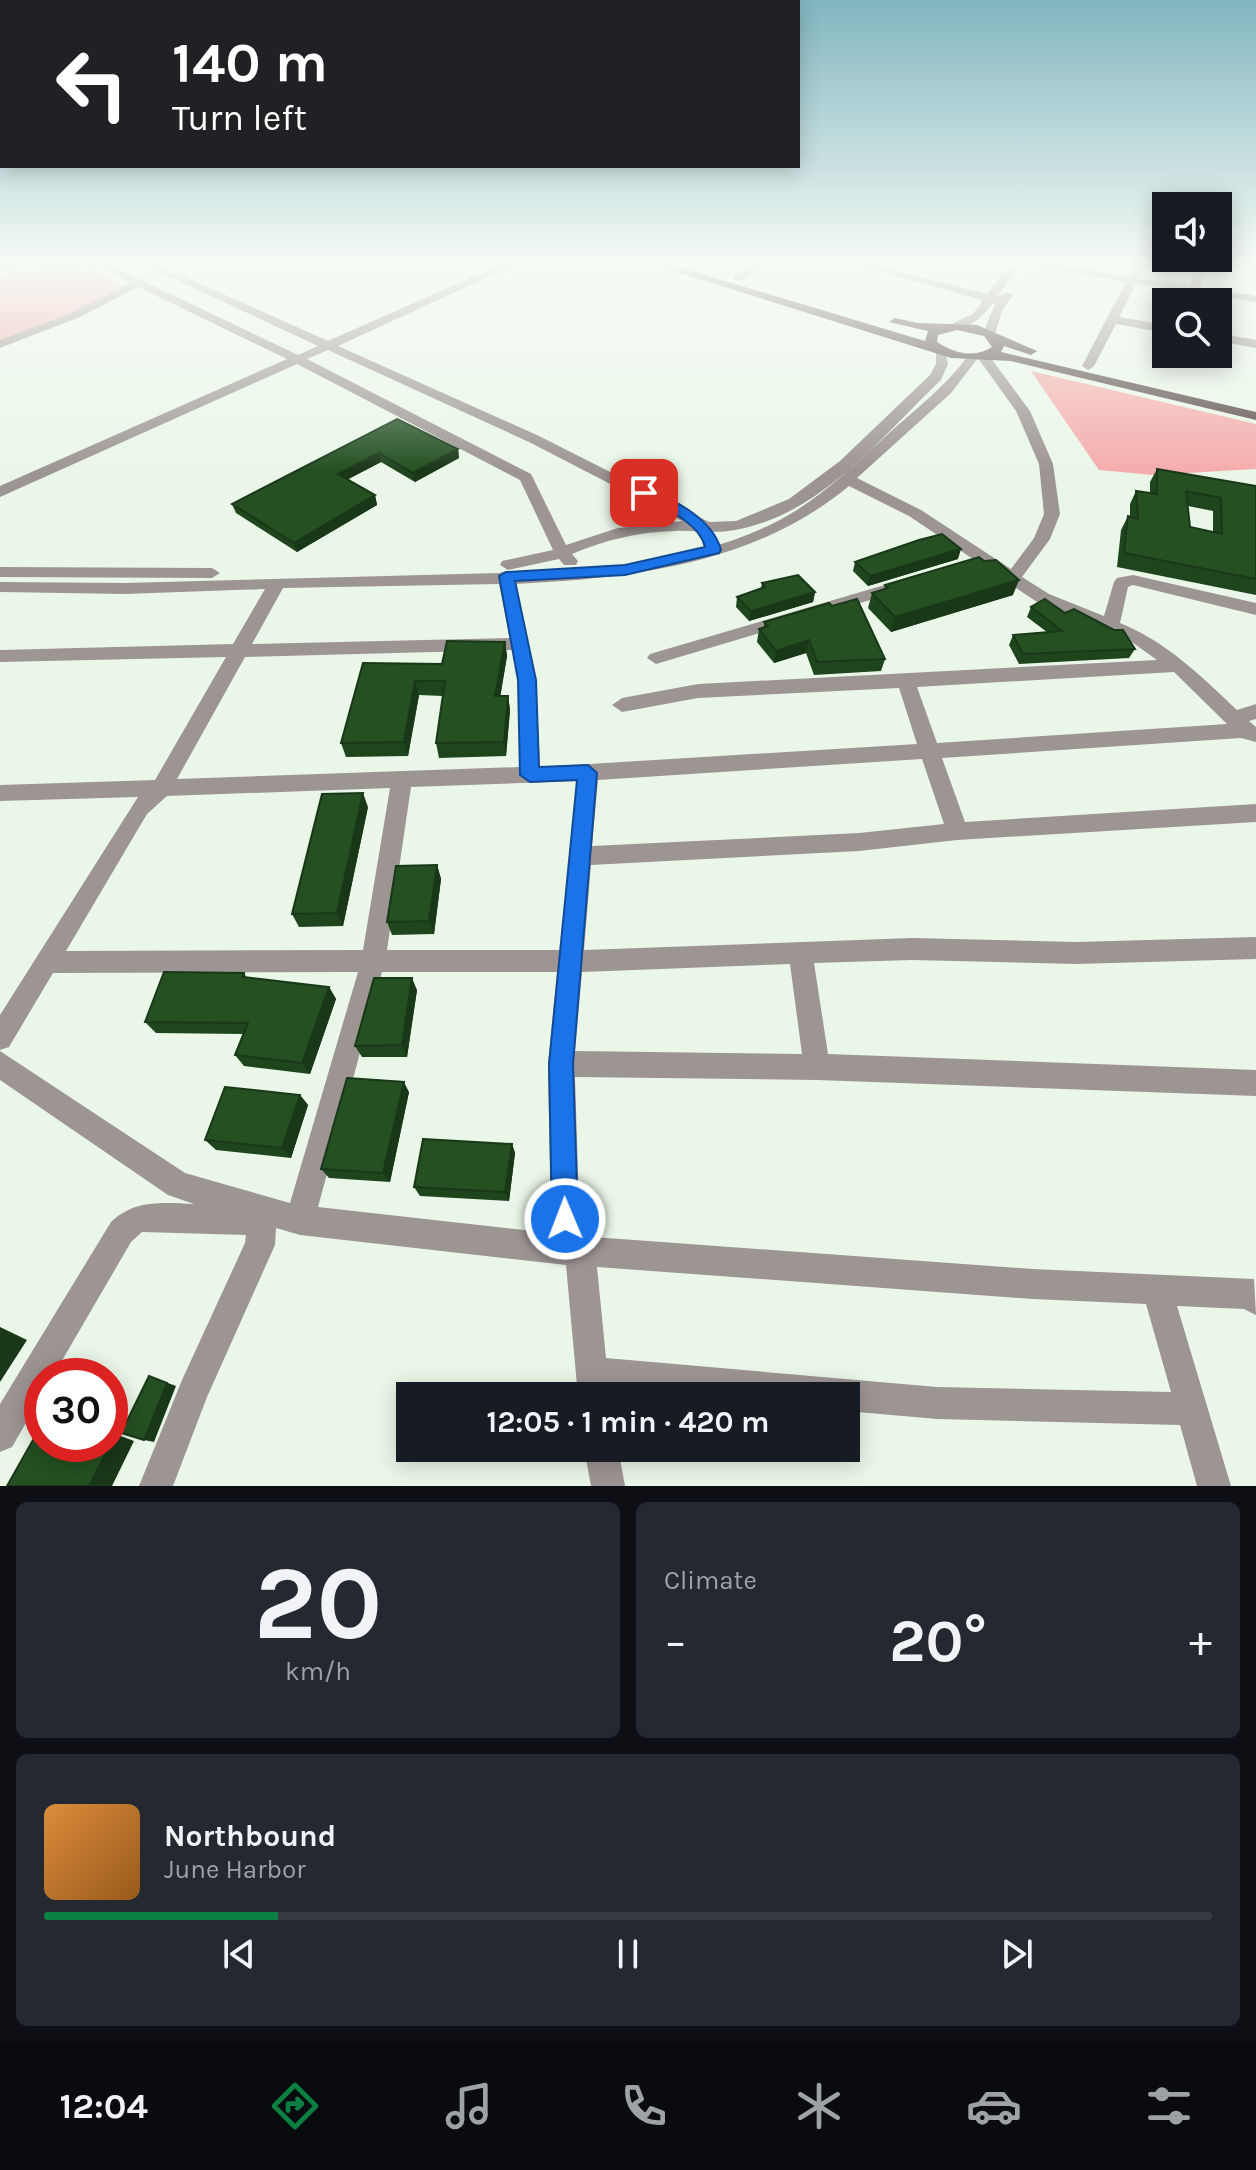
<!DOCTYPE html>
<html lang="en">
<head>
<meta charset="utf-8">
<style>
  :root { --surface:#171b24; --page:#242831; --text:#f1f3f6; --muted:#9ea1a6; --line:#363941; --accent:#0b8043 }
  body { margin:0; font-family:Karla,sans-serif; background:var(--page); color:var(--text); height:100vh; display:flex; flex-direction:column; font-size:30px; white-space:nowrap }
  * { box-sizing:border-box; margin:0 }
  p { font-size:26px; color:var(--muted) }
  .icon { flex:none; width:44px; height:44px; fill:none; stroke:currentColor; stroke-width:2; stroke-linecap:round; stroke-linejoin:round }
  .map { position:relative; height:1486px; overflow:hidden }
  .panel { display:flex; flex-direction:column; gap:16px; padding:16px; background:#0d0f14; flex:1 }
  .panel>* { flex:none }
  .hud { position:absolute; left:0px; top:0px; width:800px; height:168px; box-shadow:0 4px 20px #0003; background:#202124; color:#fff; overflow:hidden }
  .tools { position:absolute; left:1152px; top:192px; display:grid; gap:16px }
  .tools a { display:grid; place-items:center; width:80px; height:80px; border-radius:0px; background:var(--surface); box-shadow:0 4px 20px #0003; font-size:40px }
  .speed { position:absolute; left:24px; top:1358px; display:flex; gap:16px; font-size:40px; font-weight:700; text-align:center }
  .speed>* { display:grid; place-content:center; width:104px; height:104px; border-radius:50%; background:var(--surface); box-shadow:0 4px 20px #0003; line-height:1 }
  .speed .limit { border:12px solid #d22; background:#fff; color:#111 }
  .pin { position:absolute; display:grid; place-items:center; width:68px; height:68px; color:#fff; margin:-34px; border-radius:16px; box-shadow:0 4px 12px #0006 }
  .me { position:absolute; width:88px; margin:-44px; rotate:359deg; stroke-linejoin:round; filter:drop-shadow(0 0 6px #0008) }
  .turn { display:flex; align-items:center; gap:28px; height:168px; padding:0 40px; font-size:36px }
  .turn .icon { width:104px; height:104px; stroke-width:2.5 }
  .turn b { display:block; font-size:56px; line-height:68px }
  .big { font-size:60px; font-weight:700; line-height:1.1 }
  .panel .widget { flex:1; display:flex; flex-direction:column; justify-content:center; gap:12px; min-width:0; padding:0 28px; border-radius:12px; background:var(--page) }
  .panel .dial { align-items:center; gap:0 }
  .dial b { font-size:104px; line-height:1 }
  .song { display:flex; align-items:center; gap:24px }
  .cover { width:96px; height:96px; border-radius:12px; background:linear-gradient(135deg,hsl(30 70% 55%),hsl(30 70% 35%)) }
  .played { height:8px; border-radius:4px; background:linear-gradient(90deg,var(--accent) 20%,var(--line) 20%) }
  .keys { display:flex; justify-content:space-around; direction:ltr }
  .heat { display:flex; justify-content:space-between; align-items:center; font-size:44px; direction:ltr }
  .panel .tiles { flex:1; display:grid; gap:16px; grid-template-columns:1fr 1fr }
  .widget:last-child { grid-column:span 2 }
  .trip { position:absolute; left:396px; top:1382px; width:464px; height:80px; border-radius:0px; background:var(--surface); box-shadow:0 4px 20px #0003; font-weight:700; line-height:80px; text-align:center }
  .tabs { display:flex; height:128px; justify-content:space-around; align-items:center; background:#090b0e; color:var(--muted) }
  .tabs .icon { width:56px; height:56px }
  .tabs .current { color:var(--accent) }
  .tabs b { font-size:36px; color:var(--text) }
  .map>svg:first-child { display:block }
</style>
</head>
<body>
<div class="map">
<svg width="1256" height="1486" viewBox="0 0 1256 1486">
  <rect width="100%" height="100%" fill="#eaf7e8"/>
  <path fill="#f4adac" d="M40 263H80L126 287 90 308 0 344V276Z
    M1031 371 1256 424V469L1153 475 1099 470Z"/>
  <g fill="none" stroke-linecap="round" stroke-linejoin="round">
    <path fill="#9d9594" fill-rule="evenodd" d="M8 263H24L0 272V265Z
      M92 263H106L298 355 318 346 140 263H154L328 341 504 263H518L338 346 539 436 709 522 736 521 789 499 840 461 930 375 936 364V346H944L948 364 941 380C881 437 821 515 735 530 715 534 694 530 674 531 638 532 605 540 572 554L578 561 576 565H564L559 559 508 570 500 565 502 561 553 550 520 480 297 364 0 497V486L287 359 138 287 80 317 0 348V340L72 313 130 283ZM328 350 529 442 682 521 618 528 566 545 531 474 307 359Z
      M754 263H766L742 280H734V276Z
      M847 263H865L987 294 1010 263H1021L997 297 1007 292 1013 295 1002 311 995 334 989 338 983 334 995 304 993 303C983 316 971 329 953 329V323L973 314 983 300Z
      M1044 263 1129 276 1136 263H1146L1139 278 1190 285 1197 263H1207L1200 287 1256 296V302L1136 284 1119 317 1166 325V333L1116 324 1094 366 1088 370 1082 366 1126 282 1024 264Z
      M1218 333 1256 340V348L1218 341Z
      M983 352 987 353 1030 411 1053 464 1060 514 1050 539 1022 577 1049 594 1104 616 1114 582 1117 578 1133 575 1256 603V615L1133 585 1128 587 1120 623C1167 642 1201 676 1237 710L1256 704V719L1249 721 1256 727V742L1241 738 942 758 965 822 1256 804V822L957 840 859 851 591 865 584 950 912 938 1076 942 1256 937V959L1076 964 912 960 814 963 828 1054 1256 1070V1096L817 1080 575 1077 580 1236 1033 1269 1254 1279 1256 1315 1244 1309 1177 1306 1231 1486H1197L1180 1425 937 1419 846 1411V1396H671L610 1391V1396H578L566 1265 300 1235 276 1228 275 1245 207 1397 173 1486H139L182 1380 245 1243 246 1235 142 1232 131 1242 53 1376H42V1395L12 1447 0 1452V1404L111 1222C136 1199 162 1203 194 1204L168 1195 0 1080V1051L185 1173 290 1203 358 972 53 973 9 1047 0 1050V1015L138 797 0 801V785L155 780 226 657 0 662V650L233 644 265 589 125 594 0 592V582L125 583 499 573 506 571 512 573C608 568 713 562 797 510 830 489 857 462 886 436 915 409 946 387 969 354ZM978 358 1016 411 1039 464 1044 514 1034 538 1011 569 921 510 857 478 951 393ZM849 486 909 516 1037 602 1129 640 1157 660 698 684 622 698 612 705 622 712 698 698 899 688 917 744 540 767 536 680 516 584C633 578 755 564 849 486ZM499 584 510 638 252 644 283 588ZM512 650 518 680 520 767 177 779 245 657ZM1174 672 1227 724 937 743 917 687ZM922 759 944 824 859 833 592 846 598 780ZM577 781 560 950H387L411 787ZM390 788 363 950 66 951 147 814 167 796ZM790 964 802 1054 575 1051 582 972ZM382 972H557L548 1064 551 1233 318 1207ZM597 1267 1033 1299 1146 1304 1171 1392 937 1387 606 1358Z
      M0 567 212 568 220 573 212 578 0 577Z
      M898 581 906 586 904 590 656 664 647 658 650 654Z
      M584 1448H618L625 1486H591Z"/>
    <path fill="#584949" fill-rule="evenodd" d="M648 263H665L925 341 928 331 889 322 895 318 918 323 977 325 1037 351 1031 355 1004 346 1001 352 1256 412V420L1011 361 951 358ZM957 330 984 336 992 347C974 359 954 353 937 342L938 335Z"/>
  </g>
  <path fill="#1f451d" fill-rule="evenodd" d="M397 419 458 449 459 458 415 482 381 462 348 479 375 495 377 505 297 552 236 513 232 504Z
    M1157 469 1256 486V595L1117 567 1121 530 1128 516 1130 517V504L1136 491 1150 493V482ZM1188 506 1213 511V532L1190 527Z
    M958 559 868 586 853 571 855 562Z
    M762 583 815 592 813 602 749 621 736 607 737 597 761 588Z
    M885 585 1013 595 891 632 868 608 872 593 884 589Z
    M1031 607 1065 613 1135 649 1129 658 1019 664 1009 645 1013 635 1047 632 1027 617Z
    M764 622 885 659 881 671 814 675 806 653 774 663 757 642 759 629 764 627Z
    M505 642 507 656 500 696H508L510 710 506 756 439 758 436 743 443 696 419 695 408 756 346 757 341 743 363 663 442 664Z
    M368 807 343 926 299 927 292 914Z
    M437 865 441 879 434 934 392 935 387 922Z
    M244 973 247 978 329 987 336 999 310 1074 244 1066 235 1055 243 1034 156 1033 145 1022Z
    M417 990 407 1057H362L355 1046Z
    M409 1092 390 1182 329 1178 321 1169Z
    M300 1095 308 1105 291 1158 216 1150 205 1140Z
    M512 1144 515 1153 509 1201 420 1196 414 1187Z"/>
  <path fill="#193818" d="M458 449 459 458 415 482 413 473Z
    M379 453 381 462 341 483 338 474Z
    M375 495 377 505 297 552 294 543Z
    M961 549 958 559 868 586 870 576Z
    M1019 580 1013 595 891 632 895 617Z
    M815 592 813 602 749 621 751 611Z
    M809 640 806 653 774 663 776 651Z
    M505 642 507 656 498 711 495 696Z
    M415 681 419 695 408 756 404 742Z
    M508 696 510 710 506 756 504 742Z
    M363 793 368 807 343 926 337 913Z
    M437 865 441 879 434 934 429 921Z
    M412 978 417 990 407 1057 402 1045Z
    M329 987 336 999 310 1074 302 1063Z
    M404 1082 409 1092 390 1182 383 1173Z
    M300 1095 308 1105 291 1158 282 1148Z
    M512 1144 515 1153 509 1201 505 1192Z
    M0 1327 27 1340 0 1382Z
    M149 1376 176 1386 154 1442 144 1440Z
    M110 1432 134 1441 112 1486H89L110 1436Z"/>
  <path fill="#245022" stroke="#193818" stroke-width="2" fill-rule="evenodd" d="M397 419 458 449 413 473 379 453 338 474 375 495 294 543 232 504Z
    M1157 469 1256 486V579L1124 553 1128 516 1138 519 1136 491 1157 494ZM1186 491 1221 498 1222 534 1190 527Z
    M942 534 961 549 870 576 855 562 919 540Z
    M979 557 984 561 996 560 1019 580 895 617 872 593 888 588 885 585Z
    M798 575 815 592 751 611 737 597 765 587 762 583Z
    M857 599 885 659 817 662 809 640 776 651 759 629 768 626 764 622 829 603 832 606Z
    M1045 599 1065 613 1074 609 1114 630H1123L1135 649 1023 654 1013 635 1062 631 1031 607Z
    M447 641 505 642 495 696H508L504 742 436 743 445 681H415L404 742 341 743 363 663 442 664Z
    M363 793 337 913 292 914 322 794Z
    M437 865 429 921 387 922 396 866Z
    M164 972 244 973 243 977 329 987 302 1063 235 1055 248 1023 145 1022Z
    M374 978H412L402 1045 355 1046Z
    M347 1078 404 1082 383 1173 321 1169Z
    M225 1087 300 1095 282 1148 205 1140Z
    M423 1139 512 1144 505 1192 414 1187Z
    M149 1376 167 1383 144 1440 121 1433Z
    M42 1424V1444H110V1436L114 1438 89 1486H7Z"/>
  <linearGradient id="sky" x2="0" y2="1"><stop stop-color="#81b5c0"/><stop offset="0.56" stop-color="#f6fbf5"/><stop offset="1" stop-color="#f6fbf5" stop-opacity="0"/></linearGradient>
  <rect width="1256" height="471" fill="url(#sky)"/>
  <path fill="#1a73e8" stroke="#114b97" stroke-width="2" d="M644 489C673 498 713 519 721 550L719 553 625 575 515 581 536 680 539 767 588 765 597 773 573 1064 578 1219 574 1228 565 1232 555 1228 552 1219 549 1064 577 780 530 782 520 775 518 680 499 576 506 572 625 565 705 547C699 521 661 507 639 496L637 493Z"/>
</svg>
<div class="tools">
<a><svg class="icon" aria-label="sound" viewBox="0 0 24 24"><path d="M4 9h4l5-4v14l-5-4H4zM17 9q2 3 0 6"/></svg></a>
<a><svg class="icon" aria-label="search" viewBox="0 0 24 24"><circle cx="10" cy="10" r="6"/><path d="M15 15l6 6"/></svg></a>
</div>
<div class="speed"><div class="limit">30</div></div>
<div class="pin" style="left:644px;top:493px;background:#d93025"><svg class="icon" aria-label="arrive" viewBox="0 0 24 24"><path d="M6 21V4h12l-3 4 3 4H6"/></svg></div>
<svg class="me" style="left:565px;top:1219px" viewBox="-20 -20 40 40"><circle r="17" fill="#1a73e8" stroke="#fff" stroke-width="3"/><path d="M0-11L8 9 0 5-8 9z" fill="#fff"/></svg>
<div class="trip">12:05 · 1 min · 420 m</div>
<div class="hud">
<div class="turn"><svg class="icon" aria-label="left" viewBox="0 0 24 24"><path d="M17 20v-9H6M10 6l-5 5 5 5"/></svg><div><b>140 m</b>Turn left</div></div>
</div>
</div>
<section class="panel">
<div class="tiles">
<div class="widget dial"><b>20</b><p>km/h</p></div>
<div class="widget"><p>Climate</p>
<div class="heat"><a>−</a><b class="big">20°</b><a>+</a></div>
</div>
<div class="widget">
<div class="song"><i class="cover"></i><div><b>Northbound</b><p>June Harbor</p></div></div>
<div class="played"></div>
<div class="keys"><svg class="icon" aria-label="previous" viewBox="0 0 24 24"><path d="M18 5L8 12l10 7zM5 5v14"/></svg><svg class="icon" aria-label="pause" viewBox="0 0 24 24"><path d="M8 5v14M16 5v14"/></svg><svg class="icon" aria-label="next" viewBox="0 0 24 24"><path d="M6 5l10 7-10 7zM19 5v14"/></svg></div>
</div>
</div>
</section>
<nav class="tabs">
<b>12:04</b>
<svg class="icon current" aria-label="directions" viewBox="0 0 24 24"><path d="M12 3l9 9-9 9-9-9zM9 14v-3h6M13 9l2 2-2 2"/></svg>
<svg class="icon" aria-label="music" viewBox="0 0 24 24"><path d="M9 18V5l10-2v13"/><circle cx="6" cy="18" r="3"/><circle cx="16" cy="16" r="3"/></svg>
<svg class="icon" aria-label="phone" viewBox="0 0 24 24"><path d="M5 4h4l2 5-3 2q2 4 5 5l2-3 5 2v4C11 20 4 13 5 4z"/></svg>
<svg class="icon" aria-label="climate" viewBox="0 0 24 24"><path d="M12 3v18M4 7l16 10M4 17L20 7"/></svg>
<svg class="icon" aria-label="car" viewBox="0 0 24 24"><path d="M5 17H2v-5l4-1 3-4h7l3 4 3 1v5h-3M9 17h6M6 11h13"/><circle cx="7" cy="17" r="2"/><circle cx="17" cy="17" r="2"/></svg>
<svg class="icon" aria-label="filters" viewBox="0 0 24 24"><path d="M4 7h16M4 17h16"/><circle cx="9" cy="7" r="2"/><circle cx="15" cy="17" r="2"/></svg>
</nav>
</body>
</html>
